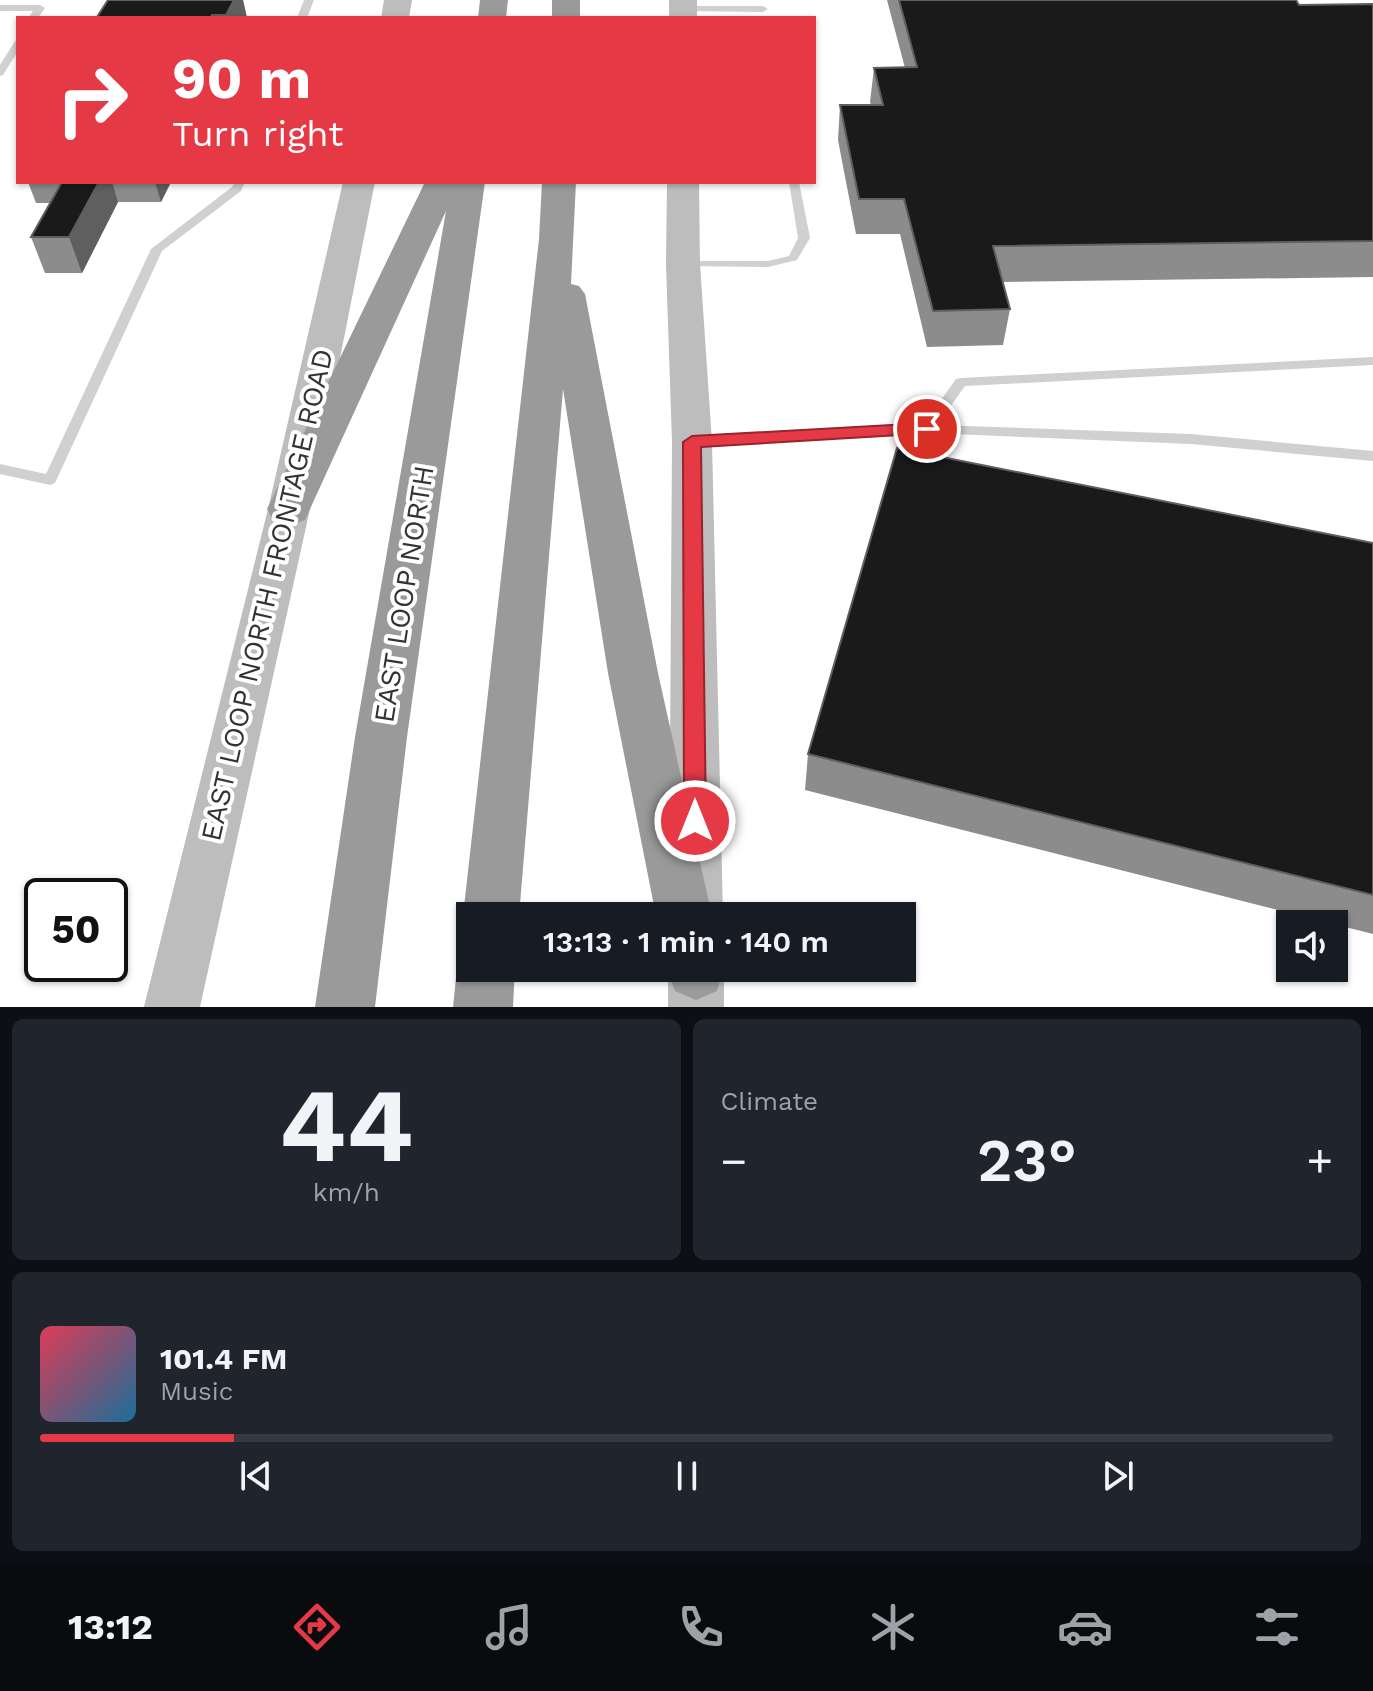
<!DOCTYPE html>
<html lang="en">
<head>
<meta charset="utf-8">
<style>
  :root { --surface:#171b24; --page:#20242c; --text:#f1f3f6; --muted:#9ea1a6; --line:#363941; --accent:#e63946 }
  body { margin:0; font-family:"Work Sans",sans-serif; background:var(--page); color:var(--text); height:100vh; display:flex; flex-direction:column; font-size:30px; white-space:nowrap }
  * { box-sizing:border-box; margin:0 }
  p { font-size:26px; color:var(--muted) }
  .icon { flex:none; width:44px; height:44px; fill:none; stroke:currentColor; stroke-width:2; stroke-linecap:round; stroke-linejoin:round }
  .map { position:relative; height:1007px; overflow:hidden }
  .panel { display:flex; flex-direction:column; gap:12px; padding:12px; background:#0d0f14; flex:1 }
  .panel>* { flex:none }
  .banner { position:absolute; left:16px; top:16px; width:800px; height:168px; border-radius:0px; box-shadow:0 2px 6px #0004; background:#e63946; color:#fff; overflow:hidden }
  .buttons { position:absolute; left:1276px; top:910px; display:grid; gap:16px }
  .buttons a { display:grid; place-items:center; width:72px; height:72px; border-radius:0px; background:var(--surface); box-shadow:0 2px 6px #0004; font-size:40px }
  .speed { position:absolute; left:24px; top:878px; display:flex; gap:16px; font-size:40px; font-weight:700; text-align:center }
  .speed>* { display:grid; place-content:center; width:104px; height:104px; border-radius:50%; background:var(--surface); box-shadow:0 2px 6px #0004; line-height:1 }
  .speed .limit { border:4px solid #111; border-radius:12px; background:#fff; color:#111 }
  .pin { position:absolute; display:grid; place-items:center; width:68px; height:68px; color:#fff; margin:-34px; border:4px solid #fff; border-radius:50%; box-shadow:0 2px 8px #0007 }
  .me { position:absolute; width:88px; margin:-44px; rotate:0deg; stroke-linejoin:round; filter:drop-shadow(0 0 6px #0008) }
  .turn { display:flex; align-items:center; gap:28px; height:168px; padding:0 24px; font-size:36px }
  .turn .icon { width:104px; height:104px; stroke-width:2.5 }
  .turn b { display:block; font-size:56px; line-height:68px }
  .big { font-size:60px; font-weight:600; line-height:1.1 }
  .panel .widget { flex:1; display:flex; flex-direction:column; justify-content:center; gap:12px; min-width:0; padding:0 28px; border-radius:12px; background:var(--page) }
  .panel .dial { align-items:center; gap:0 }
  .dial b { font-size:104px; line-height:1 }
  .song { display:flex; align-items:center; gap:24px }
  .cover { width:96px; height:96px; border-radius:12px; background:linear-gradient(135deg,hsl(350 70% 55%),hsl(200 70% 35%)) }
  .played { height:8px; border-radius:4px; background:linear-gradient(90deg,var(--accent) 15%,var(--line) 15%) }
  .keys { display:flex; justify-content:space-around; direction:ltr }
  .heat { display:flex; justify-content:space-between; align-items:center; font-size:44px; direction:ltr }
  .panel .tiles { flex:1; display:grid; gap:12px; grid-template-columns:1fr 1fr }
  .widget:last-child { grid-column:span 2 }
  .trip { position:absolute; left:456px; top:902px; width:460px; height:80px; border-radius:0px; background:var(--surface); box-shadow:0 2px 6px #0004; font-weight:600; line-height:80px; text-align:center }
  .tab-bar { display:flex; height:128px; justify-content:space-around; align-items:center; background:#090b0e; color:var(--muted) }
  .tab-bar .icon { width:56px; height:56px }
  .tab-bar .active { color:var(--accent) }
  .tab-bar b { font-size:36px; color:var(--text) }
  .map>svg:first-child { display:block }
</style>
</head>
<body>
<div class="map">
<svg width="1373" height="1007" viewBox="0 0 1373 1007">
  <rect width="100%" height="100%" fill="#fff"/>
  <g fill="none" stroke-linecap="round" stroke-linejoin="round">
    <path fill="#d0d0d0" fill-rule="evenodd" d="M304 0H314L307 18H297Z
      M0 5H40L45 8 38 18H28L33 11H0Z
      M680 6H763L768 9 763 12 683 11 680 10Z
      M18 40V51L3 75 0 76V65L15 41Z
      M235 182H245L241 191 162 251 55 483 50 485 0 474V464L46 474 151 249 232 187Z
      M789 182H799L810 238 797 260 768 267 680 266 678 264 684 261H768L789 256 798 238Z
      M1373 357V365L965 386 937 425 1191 434 1373 451V461L1191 444 927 433 694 447 687 442 694 437 923 425 956 379 961 378Z"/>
    <path fill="#bdbdbd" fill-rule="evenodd" d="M384 0H412L409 18H381Z
      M669 0H697V18H669Z
      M343 182H375L310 509 200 1007H144L268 509Z
      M667 182H699L700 264 712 442 723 916H669L672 442 666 264Z
      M668 968H724V1007H668Z"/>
    <path fill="#9a9a9a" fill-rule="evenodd" d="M480 0H508L506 18H478Z
      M552 0H580V18H552Z
      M425 182H485L407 737 375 1007H315L355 737 446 211 305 520 289 525 273 520 267 509Z
      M542 182H576L571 284 579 286 585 294 658 673 712 916H656L608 673 563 389 519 916H470V932L463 916 539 239Z
      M470 947V968H515L513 1007H453L457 968 465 949Z
      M666 968H724L717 991 696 1000 675 991Z"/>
  </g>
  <path fill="#8c8c8c" d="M108 0H243L247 18H97Z
    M887 0H1296L1299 5 1373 4V277L1002 282 1010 309 1003 345 927 347 900 234H856L838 140 840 105H871L870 102 874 68H905Z
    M28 182H169L170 184 161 202H118L82 273H45L31 237 50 203H36Z
    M1373 543V934L805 790 808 754Z"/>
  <path fill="#5f5f5f" d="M234 0H243L247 18H227L226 15Z
    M99 182H112L118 202 82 273 69 237Z
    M155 182H169L170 184 161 202Z"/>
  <path fill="#1a1a1a" stroke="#5f5f5f" stroke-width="2" d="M108 0H234L226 15H212L210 18 97 17Z
    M899 0H1296L1299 5 1373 4V241L993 246 1010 309 933 311 904 199H859L840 105H883L874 68 917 67Z
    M62 182H99L69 237H31Z
    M897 448 1373 543V895L808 754Z"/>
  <path fill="#e63946" stroke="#96252e" stroke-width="2" d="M927 423 933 425 935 429 933 433 701 447 706 821 703 828 695 831 687 828 684 821 683 442 692 436Z"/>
  <g text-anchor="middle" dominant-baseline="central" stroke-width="8" stroke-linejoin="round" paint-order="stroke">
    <g font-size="28" fill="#333" stroke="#fff">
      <text transform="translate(404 594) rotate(-81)">EAST LOOP NORTH</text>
      <text transform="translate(267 595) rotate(-77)">EAST LOOP NORTH FRONTAGE ROAD</text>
    </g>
  </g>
</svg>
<div class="buttons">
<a><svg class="icon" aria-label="sound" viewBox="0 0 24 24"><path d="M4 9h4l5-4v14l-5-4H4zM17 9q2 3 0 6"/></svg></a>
</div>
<div class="speed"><div class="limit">50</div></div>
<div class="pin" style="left:927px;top:429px;background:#d93025"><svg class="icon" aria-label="arrive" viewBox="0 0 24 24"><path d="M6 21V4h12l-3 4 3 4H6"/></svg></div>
<svg class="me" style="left:695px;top:821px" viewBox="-20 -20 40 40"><circle r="17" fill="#e63946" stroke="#fff" stroke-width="3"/><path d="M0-11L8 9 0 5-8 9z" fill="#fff"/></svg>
<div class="trip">13:13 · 1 min · 140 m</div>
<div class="banner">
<div class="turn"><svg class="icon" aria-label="right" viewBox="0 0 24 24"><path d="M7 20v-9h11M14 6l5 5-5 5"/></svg><div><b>90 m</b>Turn right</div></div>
</div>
</div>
<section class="panel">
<div class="tiles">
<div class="widget dial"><b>44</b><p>km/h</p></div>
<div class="widget"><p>Climate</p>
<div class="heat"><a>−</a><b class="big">23°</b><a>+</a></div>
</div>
<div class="widget">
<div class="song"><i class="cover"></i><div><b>101.4 FM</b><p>Music</p></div></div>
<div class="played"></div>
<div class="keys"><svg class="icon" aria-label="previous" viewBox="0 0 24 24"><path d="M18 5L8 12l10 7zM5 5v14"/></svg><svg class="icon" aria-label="pause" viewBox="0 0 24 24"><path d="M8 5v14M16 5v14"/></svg><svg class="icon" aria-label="next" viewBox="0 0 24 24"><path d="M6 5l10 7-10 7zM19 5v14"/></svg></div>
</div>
</div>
</section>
<nav class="tab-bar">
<b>13:12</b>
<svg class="icon active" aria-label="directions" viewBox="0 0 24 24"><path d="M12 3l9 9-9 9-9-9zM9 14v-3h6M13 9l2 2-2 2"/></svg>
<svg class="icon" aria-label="music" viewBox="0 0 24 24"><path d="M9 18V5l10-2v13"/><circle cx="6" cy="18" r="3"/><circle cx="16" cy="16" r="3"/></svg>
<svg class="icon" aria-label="phone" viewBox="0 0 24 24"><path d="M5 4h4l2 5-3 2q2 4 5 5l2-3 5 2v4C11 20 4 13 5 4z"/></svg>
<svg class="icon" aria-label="climate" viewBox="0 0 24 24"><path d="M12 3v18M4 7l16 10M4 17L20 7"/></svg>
<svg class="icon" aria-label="car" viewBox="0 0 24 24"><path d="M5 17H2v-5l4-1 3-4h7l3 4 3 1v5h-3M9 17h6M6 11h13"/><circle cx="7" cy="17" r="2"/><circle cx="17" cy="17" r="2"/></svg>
<svg class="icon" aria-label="filters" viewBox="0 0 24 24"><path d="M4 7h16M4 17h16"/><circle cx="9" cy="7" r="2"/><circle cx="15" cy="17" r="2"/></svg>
</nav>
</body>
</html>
